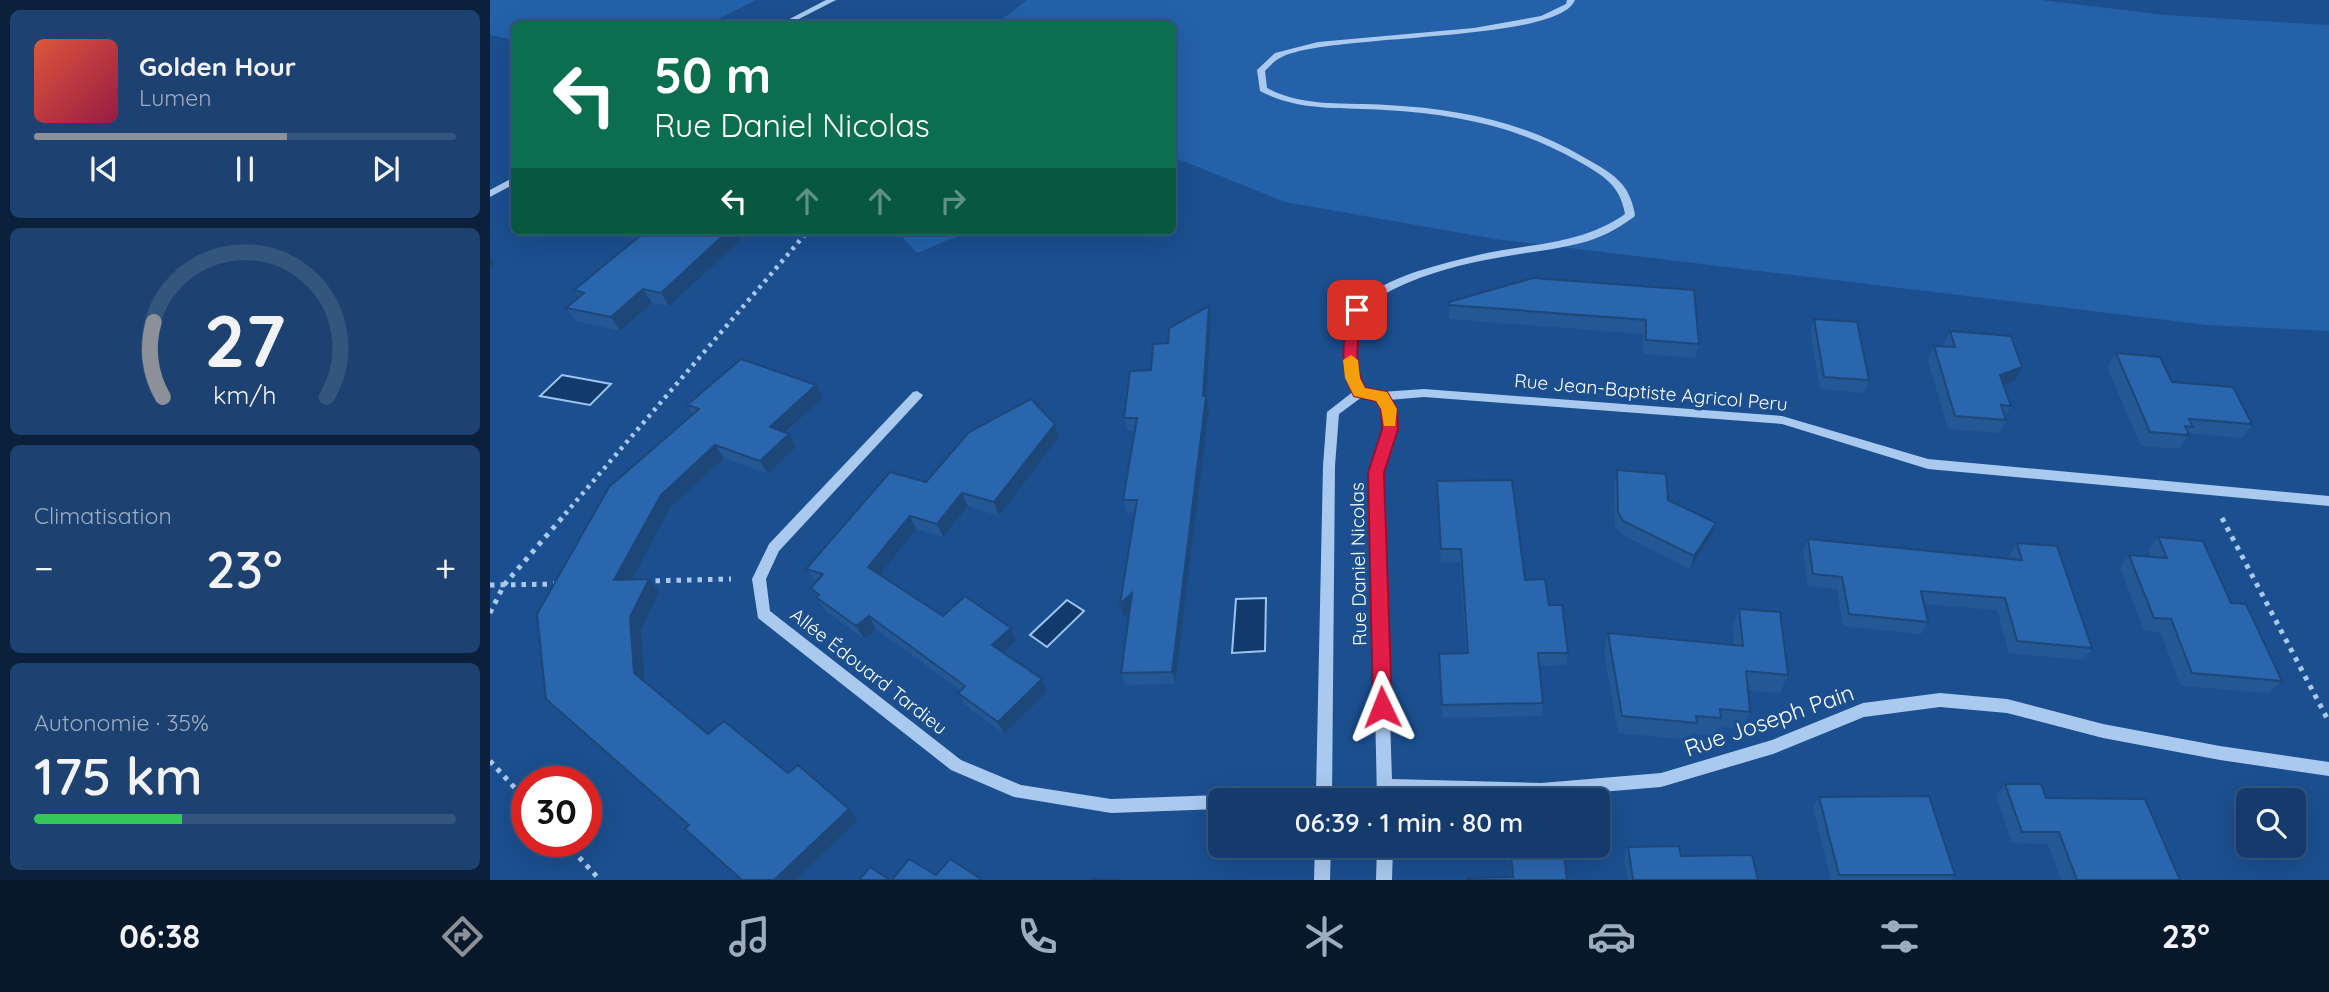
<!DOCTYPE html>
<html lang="fr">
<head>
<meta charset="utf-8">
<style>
  :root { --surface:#143b6b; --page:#1d4271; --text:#f1f3f6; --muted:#9dadc1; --line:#33557e; --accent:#8c9099 }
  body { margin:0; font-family:Quicksand,sans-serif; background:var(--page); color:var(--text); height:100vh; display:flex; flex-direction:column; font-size:26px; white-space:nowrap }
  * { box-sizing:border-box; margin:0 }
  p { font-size:23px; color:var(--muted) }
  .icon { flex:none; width:38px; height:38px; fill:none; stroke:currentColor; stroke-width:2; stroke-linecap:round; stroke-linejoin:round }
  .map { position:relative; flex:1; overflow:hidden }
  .sheet { display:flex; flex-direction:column; gap:10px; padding:10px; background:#0b203b; width:490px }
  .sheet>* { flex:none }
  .guide { position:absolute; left:21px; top:21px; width:665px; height:214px; border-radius:10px; box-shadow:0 7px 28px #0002,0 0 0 2px var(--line); background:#0b6e4f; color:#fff; overflow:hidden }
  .fabs { position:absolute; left:1746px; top:788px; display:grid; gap:14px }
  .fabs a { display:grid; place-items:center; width:70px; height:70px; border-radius:10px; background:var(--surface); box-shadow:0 7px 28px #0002,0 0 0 2px var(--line); font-size:35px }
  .speed { position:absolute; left:21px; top:766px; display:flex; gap:14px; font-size:35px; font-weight:700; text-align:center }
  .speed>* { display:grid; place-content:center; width:91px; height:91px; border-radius:50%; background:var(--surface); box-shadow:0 7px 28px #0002,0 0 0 2px var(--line); line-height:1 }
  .speed .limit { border:10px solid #d22; background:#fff; color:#111 }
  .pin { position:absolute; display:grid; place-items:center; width:60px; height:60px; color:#fff; margin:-30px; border-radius:14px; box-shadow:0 4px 10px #0006 }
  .me { position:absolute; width:77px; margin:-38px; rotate:358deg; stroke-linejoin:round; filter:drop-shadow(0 0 5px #0008) }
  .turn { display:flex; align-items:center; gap:24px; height:147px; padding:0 28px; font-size:32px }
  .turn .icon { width:91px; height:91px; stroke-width:2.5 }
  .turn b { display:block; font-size:49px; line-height:60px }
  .lanes { display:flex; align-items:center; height:66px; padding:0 28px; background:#0003; justify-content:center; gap:35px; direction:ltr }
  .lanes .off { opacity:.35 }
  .big { font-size:52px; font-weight:600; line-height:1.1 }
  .sheet .widget { flex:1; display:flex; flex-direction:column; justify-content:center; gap:10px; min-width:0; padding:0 24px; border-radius:10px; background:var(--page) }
  .sheet .dial { align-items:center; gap:0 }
  .dial svg { height:182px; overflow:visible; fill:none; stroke:var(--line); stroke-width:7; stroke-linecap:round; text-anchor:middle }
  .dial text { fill:var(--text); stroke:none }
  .song { display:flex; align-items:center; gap:21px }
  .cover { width:84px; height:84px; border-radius:10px; background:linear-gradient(135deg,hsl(10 70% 55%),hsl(340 70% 35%)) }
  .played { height:7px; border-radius:4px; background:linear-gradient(90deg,var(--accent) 60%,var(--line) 60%) }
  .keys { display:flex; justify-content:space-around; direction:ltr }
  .heat { display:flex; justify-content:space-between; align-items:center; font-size:38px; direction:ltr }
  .charge { height:10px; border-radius:5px; background:linear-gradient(90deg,#34c759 35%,var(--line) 0) }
  .trip { position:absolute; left:718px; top:788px; width:402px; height:70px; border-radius:10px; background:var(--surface); box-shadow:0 7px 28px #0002,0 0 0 2px var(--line); font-weight:600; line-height:70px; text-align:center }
  .tab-bar { display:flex; height:112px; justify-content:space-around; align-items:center; background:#08182b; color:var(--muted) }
  .tab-bar .icon { width:49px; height:49px }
  .tab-bar .selected { color:var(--accent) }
  .tab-bar b { font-size:32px; color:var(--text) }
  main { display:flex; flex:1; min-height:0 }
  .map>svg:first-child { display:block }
</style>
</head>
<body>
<main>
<section class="sheet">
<div class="widget">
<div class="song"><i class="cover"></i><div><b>Golden Hour</b><p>Lumen</p></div></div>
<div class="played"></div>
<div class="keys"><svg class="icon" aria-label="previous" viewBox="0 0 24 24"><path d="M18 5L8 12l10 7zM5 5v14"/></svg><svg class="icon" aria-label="pause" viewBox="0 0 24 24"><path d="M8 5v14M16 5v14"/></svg><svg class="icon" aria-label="next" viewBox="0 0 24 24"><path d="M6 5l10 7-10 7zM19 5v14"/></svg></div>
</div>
<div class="widget dial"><svg viewBox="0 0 100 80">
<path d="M14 69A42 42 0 1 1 86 69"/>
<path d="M14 69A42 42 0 0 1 10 36" stroke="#8c9099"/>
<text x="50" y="56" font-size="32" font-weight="700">27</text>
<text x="50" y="72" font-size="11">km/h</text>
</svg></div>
<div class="widget"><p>Climatisation</p>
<div class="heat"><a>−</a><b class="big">23°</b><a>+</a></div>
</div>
<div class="widget"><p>Autonomie · 35%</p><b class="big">175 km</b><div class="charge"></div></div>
</section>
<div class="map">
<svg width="1839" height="880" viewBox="0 0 1839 880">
  <rect width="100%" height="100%" fill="#1b4f8f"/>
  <path fill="#2461a8" d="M0 0H266L219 24H24V40L0 35Z
    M537 0H1551L1675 15 1839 25V331L1717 325 1005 239 795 202 683 157 682 24H506Z
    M407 231H480L427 253Z"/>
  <path fill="#123a6d" stroke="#9cc4f0" stroke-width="2" d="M72 375 121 384 100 405 50 396Z
    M776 598 775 651 742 653 746 599Z
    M577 600 594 611 557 647 540 635Z"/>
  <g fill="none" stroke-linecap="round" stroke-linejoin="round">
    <path stroke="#a9c9ee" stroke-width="4.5" stroke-dasharray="3.5 5" stroke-linecap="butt" d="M75 514 318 231"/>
    <path stroke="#a9c9ee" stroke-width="5" stroke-dasharray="4.5 6" stroke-linecap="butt" d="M1732 518 1839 722
      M155 581 241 579
      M0 585 69 584
      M0 613 14 585 77 512
      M0 761 37 801
      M75 842 110 880"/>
    <path fill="#a9c9ee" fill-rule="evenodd" d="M336 0H346L299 24H290Z
      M1077 0H1085C1068 43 840 33 792 57 786 59 780 66 775 71L777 88C815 108 855 102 897 105 969 109 1032 121 1095 158 1122 173 1140 183 1145 215L1144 217C1127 229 1111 238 1091 243 1065 250 1038 252 1012 257 975 263 937 273 904 289 894 294 880 301 873 311 862 326 866 371 874 389L891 392 934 389 1292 416 1438 459 1839 496V506L1438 469 1292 424 934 397 899 400C911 424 901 449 892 473L902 779 1051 783 1171 773 1282 740 1373 703 1450 693 1517 699 1613 724 1730 746 1839 762V776L1730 760 1613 738 1517 713 1450 707 1374 717 1283 754 1171 787 1051 797 903 793V800H887L880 473C888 449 899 424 887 399L872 397 849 414 845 466 842 800H785L787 795 793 793 826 792 833 466 837 412 864 391C851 364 855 338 862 310 878 291 902 280 925 272 954 263 984 255 1013 250 1057 243 1098 240 1135 214 1130 184 1112 175 1088 161 1026 126 965 114 895 110 851 107 810 112 770 91L767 70 785 53 828 42 984 28 1051 16 1076 4Z
      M24 177V184L0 197V190Z
      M427 391 433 395 431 398 289 551 276 579 280 611 471 760 531 785 621 799 730 795 736 797 737 800H730V809L621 813 524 797 461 770 268 618 262 579 279 544 423 392Z
      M825 845H841L840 880H824Z
      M887 845H903L902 880H886Z"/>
  </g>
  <path fill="#245895" d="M134 231H245L250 241 179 306 162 303 130 331 86 321 76 308 89 297 84 290 147 238 138 237Z
    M1204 290 1209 344 1205 358 1153 354V334L959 319V302Z
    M721 319 716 396 719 409 685 684 635 685 631 673 639 612 634 617 630 604 645 512 637 513 633 500 645 431H638L634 418 661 370 678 343Z
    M1324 319 1379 380 1374 393 1330 389 1320 331Z
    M1460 331 1525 381 1514 385 1521 406 1515 417 1516 420 1509 433 1458 429 1438 360 1444 346H1454L1453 345Z
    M1626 353 1682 382 1762 424 1752 438 1699 433 1689 449 1651 446 1617 367Z
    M333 398 296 433 299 434 306 447 278 474 234 458 180 508 142 580 159 579 169 592 151 630 155 682 218 734 298 773 359 809 368 820 306 880H251L195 829 199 826 56 699 203 414 197 405Z
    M565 424 569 437 509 516 478 506 453 537 426 529 390 575 453 616 526 641 513 653 557 692 514 734 475 705 468 693 470 690 386 629 374 639 335 610 321 588 326 582 316 569Z
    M1127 470 1178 500 1221 536 1200 569 1131 534 1125 525 1124 484Z
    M947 481 1059 605 1078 653 1076 665 1049 666 1053 703 1051 716 952 718 949 667V654L976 653 970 562 951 563 947 495Z
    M1668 537 1741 603 1792 681 1779 693 1691 686 1670 632 1654 631 1630 568 1639 555 1661 557 1658 550Z
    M1318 539 1520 559 1519 556 1527 543 1602 648 1593 660 1519 653 1507 610 1434 604 1438 622 1431 634 1353 626 1347 589 1318 586 1313 551Z
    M1249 609 1298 675 1290 693 1257 690 1260 712 1252 729 1228 727 1224 736 1203 733 1201 740 1128 733 1114 651 1118 633 1244 645 1243 627Z
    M1515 784 1556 798 1690 880H1571L1558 844 1522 843 1506 796Z
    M1329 797 1465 875 1460 880H1341L1323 808Z
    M1020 846 1077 880 1021 877 1019 857Z
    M1138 847 1191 856 1268 880H1138L1134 859Z"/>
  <path fill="#1d4779" d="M238 231H245L250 241 179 306 171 293Z
    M0 257 5 265 0 268Z
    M153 289 162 303 130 331 121 317Z
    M719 306 721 319 716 399V396L719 409 685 684 682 672Z
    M1532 367 1525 381 1503 389 1510 375Z
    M326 385 333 398 287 440 280 427Z
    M565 424 569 437 509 516 504 502Z
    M299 434 306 447 278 474 270 461Z
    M225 445 234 458 180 508 135 593 124 580 171 495Z
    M472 493 478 506 453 537 447 524Z
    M420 516 426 529 386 580 378 567Z
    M1226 523 1221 536 1200 569 1204 556Z
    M159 579 169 592 151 630 155 685 144 673 140 617Z
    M642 593 646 605 634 617 630 604Z
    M379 616 386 629 374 639 366 626Z
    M521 628 526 641 508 658 502 645Z
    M552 679 557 692 514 734 508 722Z
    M359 809 368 820 306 880H284Z"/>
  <path fill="#2a66ad" stroke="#1d4779" stroke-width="2" d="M156 231H238L171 293 153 289 121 317 76 308 94 293 84 290Z
    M1043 278 1204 290 1209 344 1156 340V320L960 305 959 302Z
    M719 306 713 396H716L682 672 631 673 642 593 630 604 647 500H633L647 418H634L640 371 661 370 663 344 678 343 679 328Z
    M1324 319 1367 322 1379 380 1334 377Z
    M1460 331 1521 336 1532 367 1510 375 1521 406 1511 405 1516 420 1465 416 1444 346 1465 347Z
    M1626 353 1670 357 1682 382 1743 387 1762 424 1699 419 1703 427 1695 426 1699 435 1660 432Z
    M251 359 326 385 280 427 299 434 270 461 225 445 171 495 124 580 159 579 140 617 144 673 218 734 234 721 298 773 308 765 359 809 284 880H252L195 829 199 825 56 699 47 614 119 487 209 409 197 405Z
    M541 399 565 424 504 502 472 493 447 524 420 516 378 567 453 616 475 596 521 628 502 645 552 679 508 722 468 693 475 686 379 616 366 626 326 597 329 595 321 588 333 574 316 569 400 472 436 482 479 432Z
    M1127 470 1176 474 1178 500 1226 523 1204 556 1133 521 1128 512Z
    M1022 480 1035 580 1055 579 1059 605H1072L1078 653H1048L1053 703 952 705 949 654 978 653 971 549H951L947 481Z
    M1668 537 1713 541 1741 603 1756 604 1792 681 1702 673 1681 619 1664 618 1639 555 1677 558Z
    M1318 539 1532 560 1527 543 1567 546 1602 648 1527 641 1515 598 1431 591 1438 622 1359 614 1352 577 1323 574Z
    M1249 609 1290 612 1298 675 1256 671 1260 712 1230 709 1231 718 1206 716 1207 723 1132 716 1118 633 1253 646Z
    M1515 784H1551L1556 798 1655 799 1690 880H1587L1569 832H1532Z
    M1439 796 1465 875H1349L1329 797Z
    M1073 845 1077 880H977V878L1023 877 1020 846Z
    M1189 846 1191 856 1262 855 1268 880H1143L1138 847Z
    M419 859 446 875 460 859 491 879V880H402Z
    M380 867 400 880H369Z
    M603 879 630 880H603Z"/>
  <path fill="#e11d48" stroke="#92132f" stroke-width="2" d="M867 305 874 310C868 336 862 364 875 388L897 392 907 409 908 429 894 473 902 707 899 713 892 716 886 713 883 707 878 473 892 429 891 409 886 401 864 396C848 368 853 340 860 310Z"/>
  <path fill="#f59e0b" d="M861 355 868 360 870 378 875 388 897 392 907 409 905 426H894L891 409 886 401 864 396 855 378 853 360Z"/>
  <g text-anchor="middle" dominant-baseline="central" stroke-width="7" stroke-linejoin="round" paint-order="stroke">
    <g font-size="19" fill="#fff" stroke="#1b4f8f">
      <text transform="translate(1161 392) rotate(5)">Rue Jean-Baptiste Agricol Peru</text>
      <text transform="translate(868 564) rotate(-91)">Rue Daniel Nicolas</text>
      <text transform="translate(379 671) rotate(38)">Allée Édouard Tardieu</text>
    </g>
    <g font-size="23" fill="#fff" stroke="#1b4f8f">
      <text transform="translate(1279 720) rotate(-19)">Rue Joseph Pain</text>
    </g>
  </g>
</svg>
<div class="fabs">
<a><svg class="icon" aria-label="search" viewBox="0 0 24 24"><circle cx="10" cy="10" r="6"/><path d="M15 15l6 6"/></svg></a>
</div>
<div class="speed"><div class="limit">30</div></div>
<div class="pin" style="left:867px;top:310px;background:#d93025"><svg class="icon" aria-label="arrive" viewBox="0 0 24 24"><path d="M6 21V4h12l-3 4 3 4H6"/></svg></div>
<svg class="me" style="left:892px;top:707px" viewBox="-20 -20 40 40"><path d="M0-17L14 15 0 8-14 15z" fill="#e11d48" stroke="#fff" stroke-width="4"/></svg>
<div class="trip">06:39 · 1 min · 80 m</div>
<div class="guide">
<div class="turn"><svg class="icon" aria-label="left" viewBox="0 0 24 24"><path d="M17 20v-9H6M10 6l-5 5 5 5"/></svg><div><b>50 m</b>Rue Daniel Nicolas</div></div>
<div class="lanes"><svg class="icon" aria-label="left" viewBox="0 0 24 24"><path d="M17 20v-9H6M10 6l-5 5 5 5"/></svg><svg class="icon off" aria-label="ahead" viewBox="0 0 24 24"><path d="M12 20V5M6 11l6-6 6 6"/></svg><svg class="icon off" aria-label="ahead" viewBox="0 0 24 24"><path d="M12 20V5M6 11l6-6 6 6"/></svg><svg class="icon off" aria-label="right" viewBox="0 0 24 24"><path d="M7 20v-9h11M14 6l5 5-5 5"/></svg></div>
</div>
</div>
</main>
<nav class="tab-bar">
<b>06:38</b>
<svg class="icon selected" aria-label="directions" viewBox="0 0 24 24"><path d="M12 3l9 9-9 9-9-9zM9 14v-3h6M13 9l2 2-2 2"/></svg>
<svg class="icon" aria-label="music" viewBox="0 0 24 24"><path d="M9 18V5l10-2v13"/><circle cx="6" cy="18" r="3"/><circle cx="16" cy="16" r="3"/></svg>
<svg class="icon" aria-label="phone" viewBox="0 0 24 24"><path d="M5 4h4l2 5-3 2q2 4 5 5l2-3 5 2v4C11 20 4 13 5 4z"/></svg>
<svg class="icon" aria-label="climate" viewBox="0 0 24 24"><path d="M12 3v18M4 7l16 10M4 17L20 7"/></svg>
<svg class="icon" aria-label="car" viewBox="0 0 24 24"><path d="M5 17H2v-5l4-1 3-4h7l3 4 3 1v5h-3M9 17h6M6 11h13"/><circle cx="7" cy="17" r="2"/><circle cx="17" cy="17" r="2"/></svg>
<svg class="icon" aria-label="filters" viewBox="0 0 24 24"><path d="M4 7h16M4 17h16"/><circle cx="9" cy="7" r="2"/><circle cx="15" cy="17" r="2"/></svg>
<b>23°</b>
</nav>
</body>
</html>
